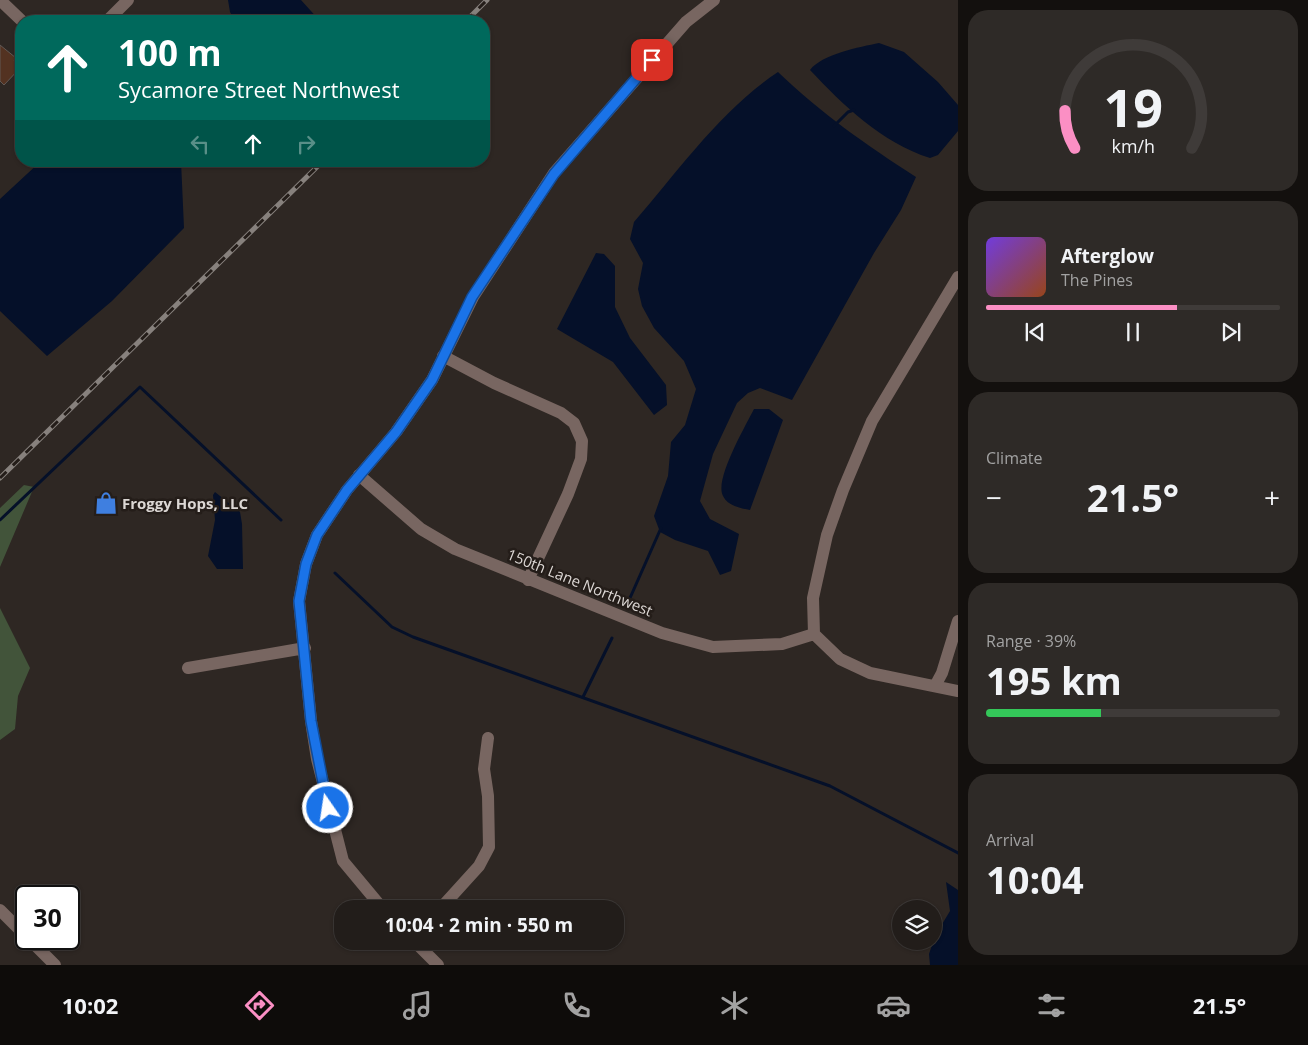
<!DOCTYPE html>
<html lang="en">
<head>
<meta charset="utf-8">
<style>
  :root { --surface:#221d1a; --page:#2e2a27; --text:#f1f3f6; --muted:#a2a2a2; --line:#3f3b39; --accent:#fb8fc4 }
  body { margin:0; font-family:"Open Sans",sans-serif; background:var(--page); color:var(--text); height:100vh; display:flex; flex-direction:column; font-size:19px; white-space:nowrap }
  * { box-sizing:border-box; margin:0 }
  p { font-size:16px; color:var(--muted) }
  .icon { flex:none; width:28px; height:28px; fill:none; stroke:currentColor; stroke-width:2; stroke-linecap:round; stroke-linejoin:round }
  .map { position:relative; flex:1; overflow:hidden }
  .details { display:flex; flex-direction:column; gap:10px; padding:10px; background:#13100e; width:350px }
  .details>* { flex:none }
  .top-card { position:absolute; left:15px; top:15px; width:475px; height:152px; border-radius:20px; box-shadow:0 1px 4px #0004,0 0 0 1px var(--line); background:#00695c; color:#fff; overflow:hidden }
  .controls { position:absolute; left:892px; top:900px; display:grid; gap:10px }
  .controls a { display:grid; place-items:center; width:50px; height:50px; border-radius:50%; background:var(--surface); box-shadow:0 1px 4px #0004,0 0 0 1px var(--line); font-size:25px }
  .speed { position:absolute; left:15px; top:885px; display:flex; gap:10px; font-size:25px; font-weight:700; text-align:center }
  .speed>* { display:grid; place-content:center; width:65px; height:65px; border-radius:50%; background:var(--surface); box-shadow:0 1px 4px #0004,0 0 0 1px var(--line); line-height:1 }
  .speed .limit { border:2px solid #111; border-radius:8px; background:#fff; color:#111 }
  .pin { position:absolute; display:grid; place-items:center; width:42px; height:42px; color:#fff; margin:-21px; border-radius:10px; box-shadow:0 2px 8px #0006 }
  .me { position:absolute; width:55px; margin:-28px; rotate:347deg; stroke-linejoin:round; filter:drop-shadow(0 0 4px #0008) }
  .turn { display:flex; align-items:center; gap:18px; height:105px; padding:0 20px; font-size:22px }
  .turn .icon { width:65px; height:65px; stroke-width:2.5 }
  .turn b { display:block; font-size:35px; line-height:42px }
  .lanes { display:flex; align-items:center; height:48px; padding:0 20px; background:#0003; justify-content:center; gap:25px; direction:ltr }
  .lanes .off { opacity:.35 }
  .big { font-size:38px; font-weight:700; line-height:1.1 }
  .details .card { flex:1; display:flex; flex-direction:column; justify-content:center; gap:8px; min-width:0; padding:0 18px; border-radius:20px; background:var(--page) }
  .details .dial { align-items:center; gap:0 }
  .dial svg { height:130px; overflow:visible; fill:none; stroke:var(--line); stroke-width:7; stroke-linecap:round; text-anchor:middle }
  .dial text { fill:var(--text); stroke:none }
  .song { display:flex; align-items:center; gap:15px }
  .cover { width:60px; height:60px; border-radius:8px; background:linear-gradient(135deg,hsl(260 70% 55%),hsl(20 70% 35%)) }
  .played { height:5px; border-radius:2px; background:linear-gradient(90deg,var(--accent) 65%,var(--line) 65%) }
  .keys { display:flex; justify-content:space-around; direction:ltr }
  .heat { display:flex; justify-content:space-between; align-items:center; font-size:28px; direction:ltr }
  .charge { height:8px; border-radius:4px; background:linear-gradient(90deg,#34c759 39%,var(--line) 0) }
  .trip { position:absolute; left:334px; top:900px; width:290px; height:50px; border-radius:20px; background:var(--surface); box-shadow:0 1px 4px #0004,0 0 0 1px var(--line); font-weight:700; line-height:50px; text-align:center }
  .dock { display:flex; height:80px; justify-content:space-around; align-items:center; background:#0e0c0a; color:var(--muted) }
  .dock .icon { width:35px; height:35px }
  .dock .on { color:var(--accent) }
  .dock b { font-size:22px; color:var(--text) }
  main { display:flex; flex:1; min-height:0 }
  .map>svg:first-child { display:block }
</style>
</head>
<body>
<main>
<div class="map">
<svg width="958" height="965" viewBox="0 0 958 965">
  <rect width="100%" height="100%" fill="#2e2723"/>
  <path fill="#42543a" d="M24 485 34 487 0 567V508Z
    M0 608 30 668 18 696 15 729 0 740Z"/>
  <path fill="#051029" d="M228 0H301L320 21H235L230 12Z
    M879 43 904 52 938 82 958 105V131L938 155 930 158C882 143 843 105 810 70 822 54 860 47 879 43Z
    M778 72C822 114 865 144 916 177L901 210 874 253 792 400 760 388 748 393 737 403 713 454 700 501 710 519 739 534 731 571 720 575 708 551 675 540 660 532 654 516 668 476 671 442 685 425 696 389 684 361 654 328 642 306 638 289 643 263 630 239 634 222C679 170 721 110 778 72Z
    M41 161H181L184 228 112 301 47 356 0 311V199Z
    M596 253 604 254 615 266V307L630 338 666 385 667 405 654 415 613 362 557 329Z
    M754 409H769L783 420 750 510C740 508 728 506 723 496 714 480 746 425 754 409Z
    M215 492 240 512 242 524 243 569H217L208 556 215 520 213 495Z
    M946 882 958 890V965H930L929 954 935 936 950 911Z"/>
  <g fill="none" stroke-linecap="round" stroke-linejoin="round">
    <path stroke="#051029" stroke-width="3" d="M834 126 848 112 854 110
      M0 520 140 387 281 520
      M335 573 392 627 413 637 830 786 958 853
      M630 598 661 528
      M583 697 612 638"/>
  </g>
  <path fill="#533221" stroke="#625955" d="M0 45 16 58 14 61 21 67 4 85 0 81Z"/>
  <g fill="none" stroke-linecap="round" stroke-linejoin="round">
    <path stroke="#786661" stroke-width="12" d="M0 0 22 21
      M107 21 128 0
      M443 356 494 383 561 413 574 423 582 441 581 459 568 494 528 580
      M359 475 421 529 455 549 662 633 713 647 782 644 814 634
      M814 634 813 598 827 535 843 490 872 421 958 277
      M814 634 840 659 870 673 958 691
      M188 668 305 648
      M935 686 942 673 958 621
      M383 909 343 861 317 759 311 721 299 601 306 564 317 535 347 490 396 432 432 380 473 297 554 173 686 22 714 0
      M440 909 479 866 489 847 488 796 484 769 488 738
      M0 910 26 936
      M29 939 55 965
      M414 941 438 965"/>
    <defs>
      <path id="rail" d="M466 21 487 0
        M0 478 323 161"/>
    </defs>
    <use href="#rail" stroke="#87817d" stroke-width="5"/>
    <use href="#rail" stroke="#241d19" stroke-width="3" stroke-dasharray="9" stroke-linecap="butt"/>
  </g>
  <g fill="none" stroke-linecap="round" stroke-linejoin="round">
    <defs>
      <path id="route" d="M328 808 311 721 299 601 306 564 317 535 347 490 396 432 432 380 472 297 554 174 652 60"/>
    </defs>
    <use href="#route" stroke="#114b97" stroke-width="12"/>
    <use href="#route" stroke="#1a73e8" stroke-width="9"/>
  </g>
  <defs>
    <symbol id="shop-bare" viewBox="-9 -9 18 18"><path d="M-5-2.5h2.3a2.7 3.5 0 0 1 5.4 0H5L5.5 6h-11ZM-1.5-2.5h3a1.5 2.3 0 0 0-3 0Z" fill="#3f7fe0" stroke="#241d19" stroke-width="2.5" paint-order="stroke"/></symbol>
  </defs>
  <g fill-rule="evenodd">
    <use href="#shop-bare" x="90" y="487" width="32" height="32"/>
  </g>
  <g text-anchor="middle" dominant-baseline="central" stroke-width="5" stroke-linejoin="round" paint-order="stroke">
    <g font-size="15" font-weight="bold" fill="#dcd7d4" stroke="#241d19" text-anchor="start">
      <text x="122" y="503">Froggy Hops, LLC</text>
    </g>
    <g font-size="15" fill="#dcd7d4" stroke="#241d19">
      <text transform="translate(580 582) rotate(22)">150th Lane Northwest</text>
    </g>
  </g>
</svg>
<div class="controls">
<a><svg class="icon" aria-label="layers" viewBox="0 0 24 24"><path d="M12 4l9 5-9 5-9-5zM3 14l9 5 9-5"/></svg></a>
</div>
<div class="speed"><div class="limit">30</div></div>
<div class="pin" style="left:652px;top:60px;background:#d93025"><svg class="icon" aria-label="arrive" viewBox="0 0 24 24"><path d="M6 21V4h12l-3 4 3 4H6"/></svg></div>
<svg class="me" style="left:328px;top:808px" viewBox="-20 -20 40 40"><circle r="17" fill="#1a73e8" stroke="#fff" stroke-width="3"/><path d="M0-11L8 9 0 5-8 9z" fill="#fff"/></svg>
<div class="trip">10:04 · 2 min · 550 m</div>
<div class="top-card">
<div class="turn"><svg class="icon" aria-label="ahead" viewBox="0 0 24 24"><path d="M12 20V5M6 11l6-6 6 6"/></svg><div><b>100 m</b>Sycamore Street Northwest</div></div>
<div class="lanes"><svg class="icon off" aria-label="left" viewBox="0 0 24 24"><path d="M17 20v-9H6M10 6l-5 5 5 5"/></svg><svg class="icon" aria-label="ahead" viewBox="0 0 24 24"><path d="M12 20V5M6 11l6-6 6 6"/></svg><svg class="icon off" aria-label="right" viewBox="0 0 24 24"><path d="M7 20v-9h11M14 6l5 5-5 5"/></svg></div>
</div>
</div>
<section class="details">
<div class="card dial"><svg viewBox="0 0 100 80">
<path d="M14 69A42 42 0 1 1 86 69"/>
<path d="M14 69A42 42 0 0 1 8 46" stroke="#fb8fc4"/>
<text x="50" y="56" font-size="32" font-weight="700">19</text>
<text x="50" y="72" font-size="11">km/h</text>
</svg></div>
<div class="card">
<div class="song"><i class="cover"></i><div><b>Afterglow</b><p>The Pines</p></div></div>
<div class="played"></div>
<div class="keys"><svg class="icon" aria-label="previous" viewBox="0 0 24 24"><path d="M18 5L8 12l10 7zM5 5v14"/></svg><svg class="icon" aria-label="pause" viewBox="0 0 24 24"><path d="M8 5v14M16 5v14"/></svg><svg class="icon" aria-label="next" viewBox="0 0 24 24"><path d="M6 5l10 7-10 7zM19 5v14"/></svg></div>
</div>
<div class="card"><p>Climate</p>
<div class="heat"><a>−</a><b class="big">21.5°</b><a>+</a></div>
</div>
<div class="card"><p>Range · 39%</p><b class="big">195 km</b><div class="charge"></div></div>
<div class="card"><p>Arrival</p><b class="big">10:04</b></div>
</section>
</main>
<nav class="dock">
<b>10:02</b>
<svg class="icon on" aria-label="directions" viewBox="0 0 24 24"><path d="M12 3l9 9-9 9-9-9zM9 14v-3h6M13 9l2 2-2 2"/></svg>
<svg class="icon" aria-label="music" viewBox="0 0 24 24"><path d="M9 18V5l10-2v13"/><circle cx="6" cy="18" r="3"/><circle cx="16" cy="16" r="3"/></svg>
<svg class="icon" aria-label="phone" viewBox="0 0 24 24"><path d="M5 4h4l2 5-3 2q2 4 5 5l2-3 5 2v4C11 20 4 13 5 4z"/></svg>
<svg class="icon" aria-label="climate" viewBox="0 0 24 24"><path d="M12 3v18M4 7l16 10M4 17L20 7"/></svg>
<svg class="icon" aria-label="car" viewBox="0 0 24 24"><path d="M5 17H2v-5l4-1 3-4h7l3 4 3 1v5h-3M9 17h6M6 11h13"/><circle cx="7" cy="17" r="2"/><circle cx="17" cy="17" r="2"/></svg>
<svg class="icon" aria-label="filters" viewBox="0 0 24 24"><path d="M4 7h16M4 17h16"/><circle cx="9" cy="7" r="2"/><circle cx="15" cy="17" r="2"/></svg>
<b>21.5°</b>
</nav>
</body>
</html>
